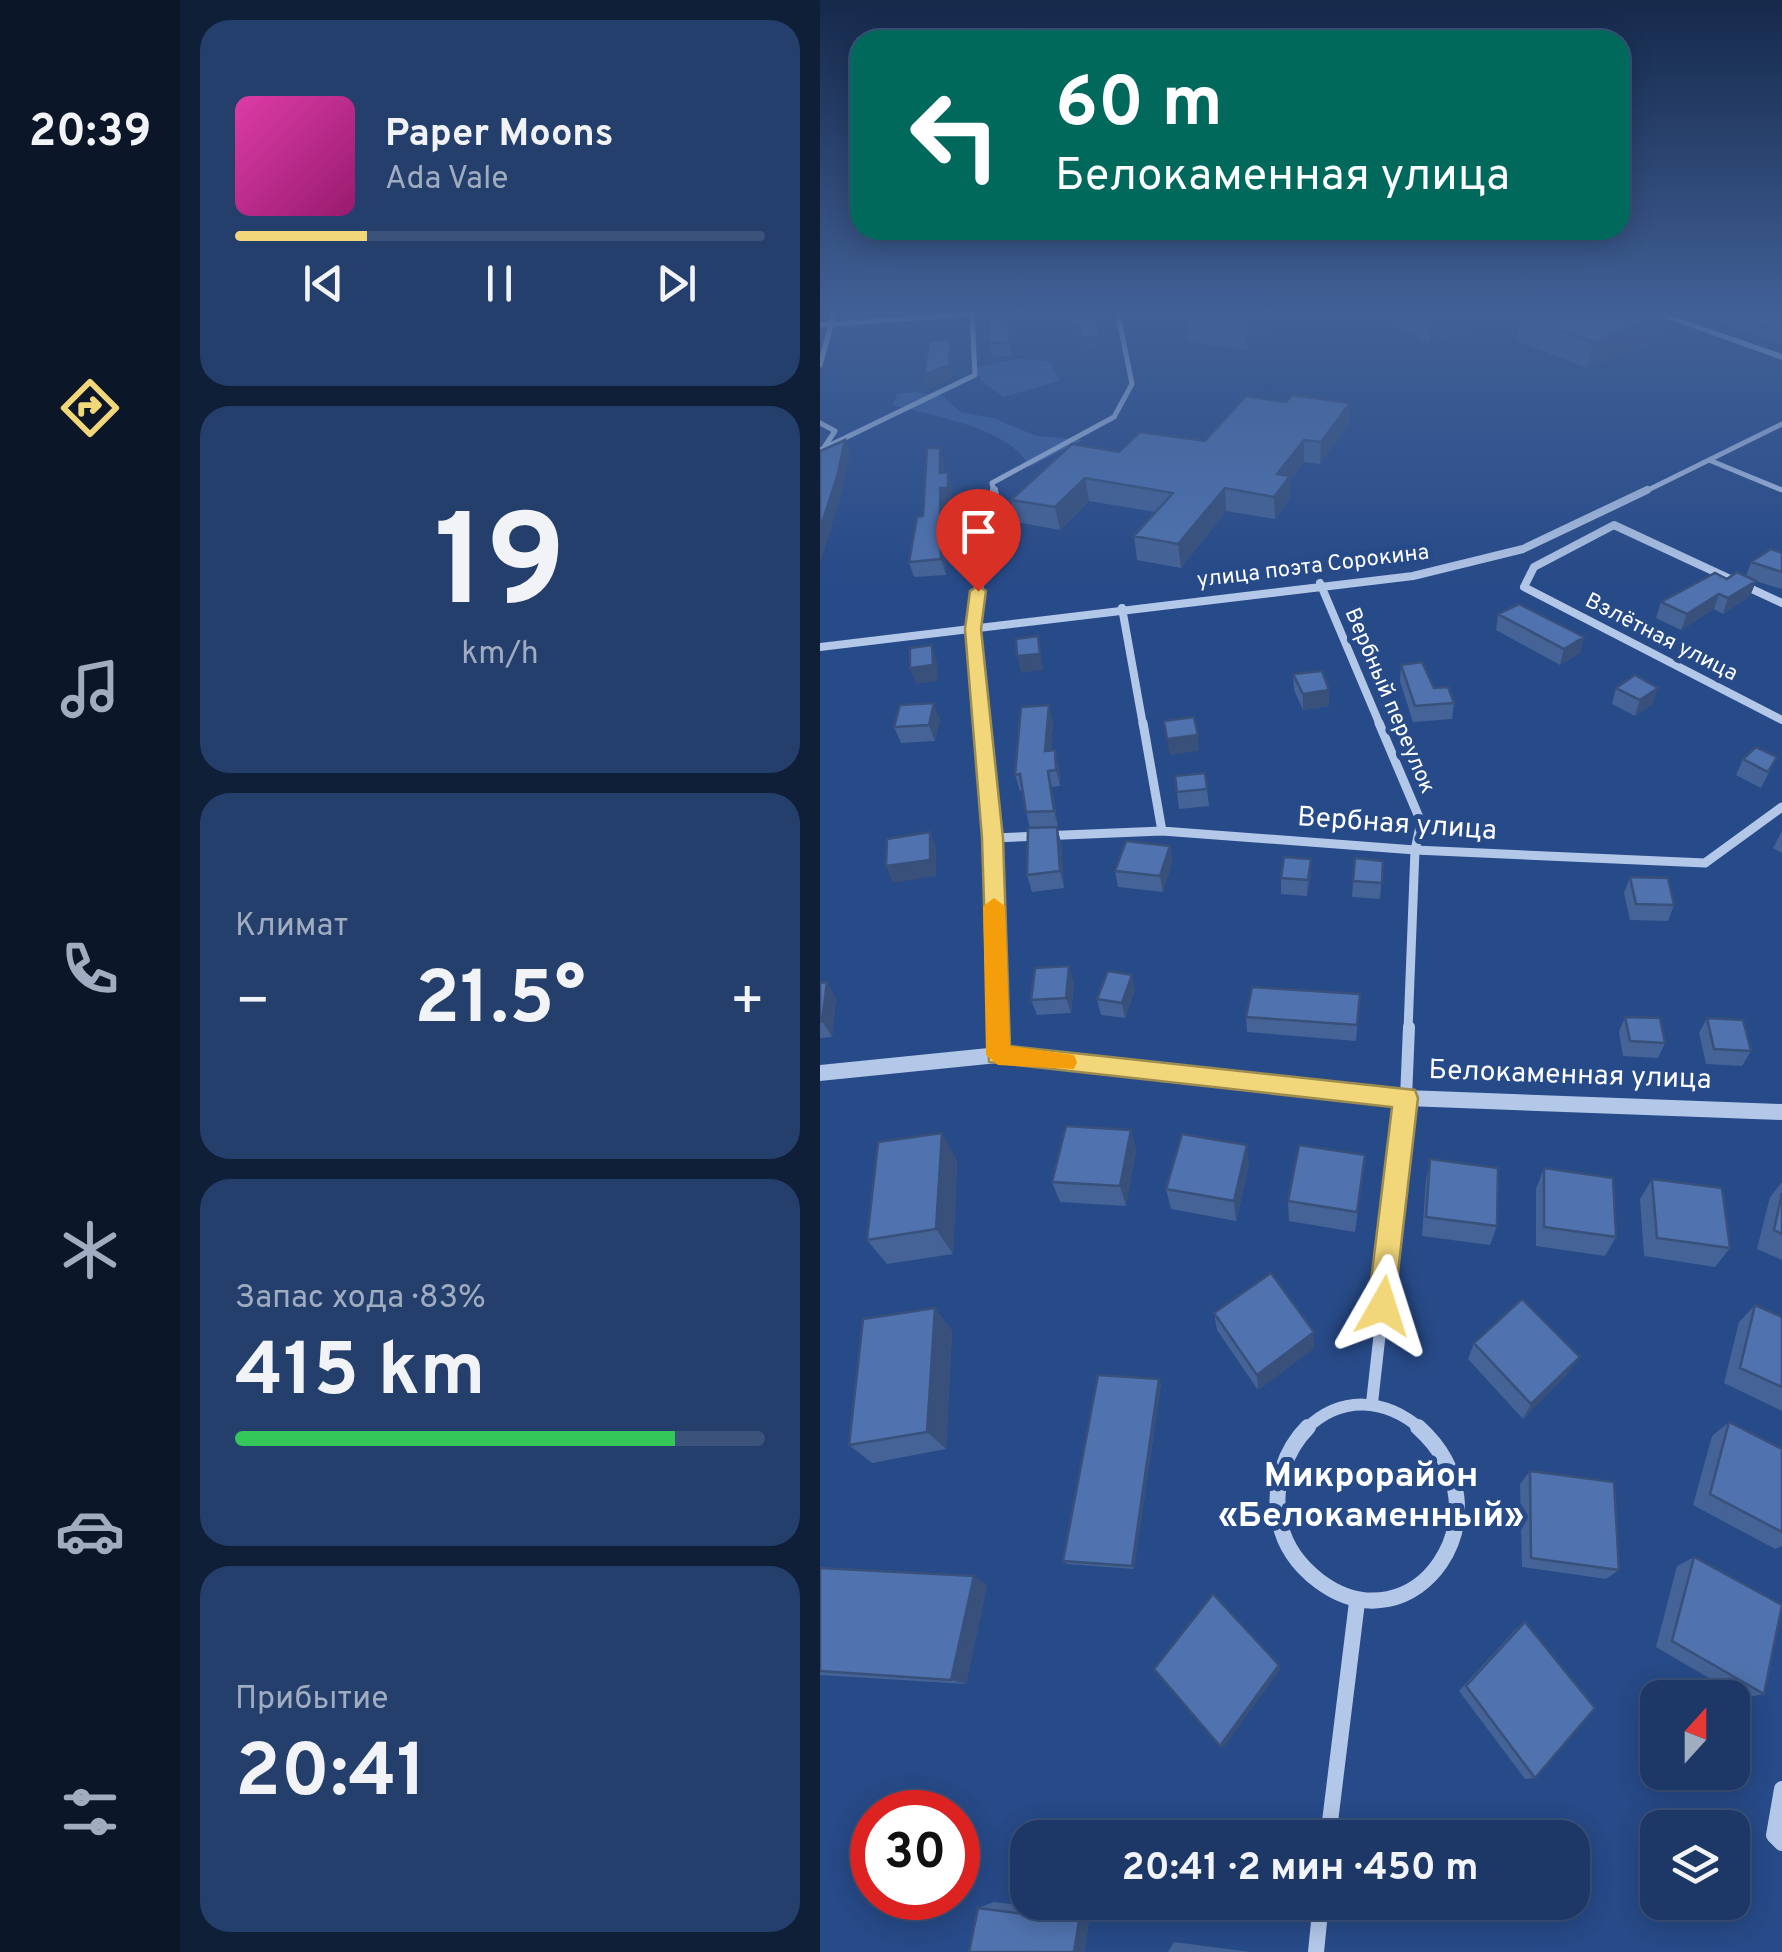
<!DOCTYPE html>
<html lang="ru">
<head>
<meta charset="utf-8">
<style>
  :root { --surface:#1d3866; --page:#253f6c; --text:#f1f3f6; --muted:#a0acbf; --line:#3b527a; --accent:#f1d779 }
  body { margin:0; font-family:Overpass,sans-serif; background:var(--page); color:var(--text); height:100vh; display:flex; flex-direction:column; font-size:38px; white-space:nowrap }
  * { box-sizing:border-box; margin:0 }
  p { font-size:32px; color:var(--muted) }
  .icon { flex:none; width:55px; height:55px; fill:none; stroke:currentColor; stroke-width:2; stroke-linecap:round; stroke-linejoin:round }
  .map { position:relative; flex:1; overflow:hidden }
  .drawer { display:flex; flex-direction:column; gap:20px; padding:20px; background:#101f38; width:640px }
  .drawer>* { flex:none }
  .top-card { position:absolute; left:30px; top:30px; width:780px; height:210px; border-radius:30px; box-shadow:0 5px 25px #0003,0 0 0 2px var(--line); background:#00695c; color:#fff; overflow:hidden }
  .needle { width:65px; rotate:21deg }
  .fabs { position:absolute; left:820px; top:1680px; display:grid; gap:20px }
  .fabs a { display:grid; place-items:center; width:110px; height:110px; border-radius:20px; background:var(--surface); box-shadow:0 5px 25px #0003,0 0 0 2px var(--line); font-size:50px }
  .speed { position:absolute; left:30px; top:1790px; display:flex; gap:20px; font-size:50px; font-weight:700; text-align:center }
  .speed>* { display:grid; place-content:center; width:130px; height:130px; border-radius:50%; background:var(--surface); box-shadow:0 5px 25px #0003,0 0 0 2px var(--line); line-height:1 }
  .speed .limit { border:15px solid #d22; background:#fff; color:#111 }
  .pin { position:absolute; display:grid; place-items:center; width:85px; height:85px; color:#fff; margin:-102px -42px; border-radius:50% 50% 50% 0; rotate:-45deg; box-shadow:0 0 10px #0007 }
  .pin .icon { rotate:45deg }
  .me { position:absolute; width:110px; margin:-55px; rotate:6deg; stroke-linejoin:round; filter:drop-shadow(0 0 8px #0008) }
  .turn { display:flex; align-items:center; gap:35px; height:210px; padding:0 40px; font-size:45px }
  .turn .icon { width:130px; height:130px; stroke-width:2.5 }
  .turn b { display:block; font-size:70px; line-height:85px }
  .big { font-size:75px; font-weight:700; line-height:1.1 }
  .drawer .widget { flex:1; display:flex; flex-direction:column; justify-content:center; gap:15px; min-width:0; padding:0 35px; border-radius:30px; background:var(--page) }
  .drawer .dial { align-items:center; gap:0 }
  .dial b { font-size:130px; line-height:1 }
  .song { display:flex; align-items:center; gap:30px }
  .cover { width:120px; height:120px; border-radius:15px; background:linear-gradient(135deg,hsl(320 70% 55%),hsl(320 70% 35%)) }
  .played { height:10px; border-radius:5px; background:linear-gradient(90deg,var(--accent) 25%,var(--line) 25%) }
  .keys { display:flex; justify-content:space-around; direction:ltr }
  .heat { display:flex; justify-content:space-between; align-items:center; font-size:55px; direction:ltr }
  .charge { height:15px; border-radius:8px; background:linear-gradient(90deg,#34c759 83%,var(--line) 0) }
  .trip { position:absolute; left:190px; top:1820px; width:580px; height:100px; border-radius:30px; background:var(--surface); box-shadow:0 5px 25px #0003,0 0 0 2px var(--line); font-weight:700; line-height:100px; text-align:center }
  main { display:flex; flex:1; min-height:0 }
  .dock { display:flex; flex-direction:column; width:180px; justify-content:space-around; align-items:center; background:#0c1629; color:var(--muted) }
  .dock .icon { width:70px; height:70px }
  .dock .current { color:var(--accent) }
  .dock b { font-size:45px; color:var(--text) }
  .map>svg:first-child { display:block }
</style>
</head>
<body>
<main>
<nav class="dock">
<b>20:39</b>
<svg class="icon current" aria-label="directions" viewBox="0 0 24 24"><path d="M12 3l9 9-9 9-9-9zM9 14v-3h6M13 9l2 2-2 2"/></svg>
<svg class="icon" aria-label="music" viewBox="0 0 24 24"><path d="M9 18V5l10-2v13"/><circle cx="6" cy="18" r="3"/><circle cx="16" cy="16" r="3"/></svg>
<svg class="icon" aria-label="phone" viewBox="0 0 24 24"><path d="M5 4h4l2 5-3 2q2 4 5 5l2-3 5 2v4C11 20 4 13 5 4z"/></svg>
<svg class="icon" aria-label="climate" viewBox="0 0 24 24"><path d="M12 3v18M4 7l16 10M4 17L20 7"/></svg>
<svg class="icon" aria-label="car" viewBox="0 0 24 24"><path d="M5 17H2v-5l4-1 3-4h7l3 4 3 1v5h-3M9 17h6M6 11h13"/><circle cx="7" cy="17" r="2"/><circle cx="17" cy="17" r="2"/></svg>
<svg class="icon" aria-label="filters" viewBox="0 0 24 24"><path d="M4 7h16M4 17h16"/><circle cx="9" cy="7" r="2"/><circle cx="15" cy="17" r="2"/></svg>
</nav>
<section class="drawer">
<div class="widget">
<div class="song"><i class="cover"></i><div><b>Paper Moons</b><p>Ada Vale</p></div></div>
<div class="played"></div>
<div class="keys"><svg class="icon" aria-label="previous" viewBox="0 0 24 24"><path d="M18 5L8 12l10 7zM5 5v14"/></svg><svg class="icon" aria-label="pause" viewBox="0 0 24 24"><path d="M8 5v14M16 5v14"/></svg><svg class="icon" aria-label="next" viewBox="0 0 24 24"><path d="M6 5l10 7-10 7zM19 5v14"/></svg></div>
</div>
<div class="widget dial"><b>19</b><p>km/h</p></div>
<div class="widget"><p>Климат</p>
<div class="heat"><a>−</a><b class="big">21.5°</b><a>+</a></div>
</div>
<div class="widget"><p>Запас хода · 83%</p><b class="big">415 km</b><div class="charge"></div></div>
<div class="widget"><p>Прибытие</p><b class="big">20:41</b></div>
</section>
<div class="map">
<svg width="962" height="1952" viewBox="0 0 962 1952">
  <rect width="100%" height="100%" fill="#274a88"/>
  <path fill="#3c63a4" d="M195 359 230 361 239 381 183 397 161 380 156 368Z
    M95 392 123 396 140 412 173 418 217 436 263 440 209 467C192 428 112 416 73 405L77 394Z"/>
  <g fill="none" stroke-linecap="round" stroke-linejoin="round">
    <path stroke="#b3c7e8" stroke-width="5" d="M0 325 152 314 155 375 0 450
      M0 365 14 314
      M0 423 15 431 5 446
      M889 460 962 490
      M174 493 172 483 294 417 312 384 298 314
      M822 493 962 424"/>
    <path stroke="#b3c7e8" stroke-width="8" d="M500 583 560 725
      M962 603 794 525 714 567 704 587 962 720
      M302 608 323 725
      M0 647 593 576 703 549 827 490
      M160 725C156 687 148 644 155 606 162 563 185 535 174 490"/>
    <path stroke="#b3c7e8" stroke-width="9" d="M160 723 174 861 177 1030
      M323 723 342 831
      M559 723 601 822 595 850 588 1030
      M173 838 342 831 595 850 885 863 962 807"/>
    <path stroke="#b3c7e8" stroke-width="12" d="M177 1027 178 1055
      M552 1403 586 1098 589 1027
      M486 1429C521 1395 565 1398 601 1429"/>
    <path stroke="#b3c7e8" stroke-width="16" d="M488 1427C465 1450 453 1486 459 1518 463 1544 478 1565 499 1581 594 1652 694 1513 598 1427
      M962 1789 954 1835 962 1843
      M508 1838 537 1602
      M496 1952 501 1902"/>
    <path fill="#b3c7e8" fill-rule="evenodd" d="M834 314H847L962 354V360Z
      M178 1047 586 1090 962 1104V1120L586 1106 178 1063 0 1081V1065Z"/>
  </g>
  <path fill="#456396" d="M367 314H453V326L427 350 368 342 366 316Z
    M555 314H653L651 333 609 344Z
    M884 314H962V344L883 317Z
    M701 315H843L837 341 767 368 697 341Z
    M188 317 191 331 192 355 172 357 169 343Z
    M466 402 530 403 529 424 500 464 484 462 470 481V498L455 519 406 511 361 568 317 560 314 536 335 512 269 501 240 530 196 522 191 500 299 452 385 441Z
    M124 463V472H128L132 487V503H125L126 575 94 577 89 562 103 516Z
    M962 553V589L936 581 930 596 903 614 894 609 861 630 836 618 841 602 907 579 926 576 931 562Z
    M678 614 764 637 760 653 740 665 676 630Z
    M581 665 634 703 632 719 593 722 580 681Z
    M473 674 509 706 483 710 474 690Z
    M796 688 833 704 815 716 792 704Z
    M120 719 115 741 81 743 74 727Z
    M233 722 231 750 239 766 240 786 232 787 238 827H237L241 843 244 888 212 892 207 875 210 828 206 812 203 791H200L195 775Z
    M957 757 941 788 916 775 923 759Z
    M385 773 389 806 359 809 355 776Z
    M962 831V853L953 848Z
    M350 846 352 862 343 892 298 887 295 871Z
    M491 859V875L487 896 461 894V878Z
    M563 861 560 899 532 897 533 881Z
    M810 877 854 905 848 921 810 920 804 893Z
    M254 982 251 1013 217 1015 211 1000Z
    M0 983 16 998 12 1037 0 1038Z
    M315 990 305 1018 281 1015 277 999Z
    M540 994 536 1041 427 1032 426 1017Z
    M805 1017 845 1043 838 1058 803 1056 799 1032Z
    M887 1018 931 1051 922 1066 886 1064 879 1033Z
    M311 1130 316 1151 306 1206 240 1202 232 1182Z
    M545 1155 535 1232 469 1221 468 1201Z
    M610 1159 677 1226 670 1245 602 1236 606 1180Z
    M137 1160 133 1254 67 1264 47 1240Z
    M429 1165 416 1221 351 1209 346 1189Z
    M724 1168 796 1237 785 1256 716 1246V1189Z
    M832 1179 910 1248 895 1267 824 1256 820 1199Z
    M962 1182V1260L937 1249 950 1197Z
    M935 1305 962 1317V1411L904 1383 919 1322Z
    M115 1308 132 1331 126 1449 52 1463 29 1445Z
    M394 1313 494 1332V1348L438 1390 397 1330Z
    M654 1343 760 1357 749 1372 703 1419 648 1359Z
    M339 1379 341 1384 314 1569 247 1564 243 1561Z
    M909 1422 962 1449V1546L955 1549 873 1505 892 1436Z
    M710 1471 799 1570 786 1579 702 1567 700 1484Z
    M874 1557 944 1694 923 1698 836 1647 857 1566Z
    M0 1568 167 1585 146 1684 0 1675Z
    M705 1622 715 1778 705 1779 639 1691 696 1629Z
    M174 1902 270 1914 264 1952H149L158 1908Z
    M354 1942 430 1952H348Z"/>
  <path fill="#38507a" d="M437 314H453V326L427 350 426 324Z
    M625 314H653L651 333 609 344 611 318Z
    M843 315 837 341 767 368 773 342Z
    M188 317 191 331 192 355 189 342Z
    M259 324 261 336 255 337 253 325Z
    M280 336 281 348 263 350 261 337Z
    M131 339 134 353 132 379 107 389 104 375Z
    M530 403 529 424 500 464 501 442Z
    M25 440 30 454 22 493 0 564V529Z
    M484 440V462L470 481V498L455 519 454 497 457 474Z
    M120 448 124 463V488L120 473Z
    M128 472 132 487V503H125L126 575 121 559 120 488Z
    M265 478 269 501 240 530 235 507Z
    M405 488 406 511 361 568 358 544Z
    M936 581 930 596 903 614 908 598Z
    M899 594 894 609 861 630 867 614Z
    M218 636 223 670 201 673 197 656Z
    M764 637 760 653 740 665 744 649Z
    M112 645 117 662 118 681 96 684 90 668Z
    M838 688 833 704 815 716 820 700Z
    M509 690V706L483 710V694Z
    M114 703 120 719 115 741 109 725Z
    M229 705 233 722 229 767 225 751Z
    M378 735 379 751 350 755 347 739Z
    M235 750 239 766 240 786 236 770Z
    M228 771 232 787 238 827 234 811Z
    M237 827 241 843 244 888 240 871Z
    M110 832 116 848V876L73 883 66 866Z
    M350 846 352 862 343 892 340 876Z
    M491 859V875L487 896 488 880Z
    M249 966 254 982 251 1013 246 998Z
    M312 975 315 990 305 1018 302 1003Z
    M7 982 16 998 12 1037 2 1021Z
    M311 1130 316 1151 306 1206 300 1186Z
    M122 1133 137 1160 133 1254 116 1229Z
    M427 1145 429 1165 416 1221 414 1201Z
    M115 1308 132 1331 126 1449 107 1432Z
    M494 1332V1348L438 1390 437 1375Z
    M760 1357 749 1372 703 1419 711 1404Z
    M339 1379 341 1384 314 1569 312 1566Z
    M154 1576 167 1585 146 1684 131 1680Z
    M459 1665 460 1670 404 1747 400 1746Z
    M270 1914 264 1952H254L259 1921Z"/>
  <path fill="#5073af" stroke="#38507a" stroke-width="2.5" d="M252 314H275L280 336 261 337 259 324 253 325Z
    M367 314H437L426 324 366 316Z
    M604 314H625L611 318Z
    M840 314 843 315 773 342 701 315Z
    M910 314H962V332Z
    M188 317 189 342 169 343V319Z
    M131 339 129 365 104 375 109 341Z
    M472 395 530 403 501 442 484 440 457 474 470 476 454 497 405 488 358 544 314 536 353 493 265 478 235 507 191 500 252 444 299 452 320 432 385 441 426 396 466 402Z
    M25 440 17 477 0 529V451Z
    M107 448H120V473L128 472V488H120L121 559 89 562 97 517 103 516Z
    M951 549 962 553V572L931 562Z
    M917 572 936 581 908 598 899 594 867 614 841 602 895 573 907 579Z
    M699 604 764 637 744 649 678 614Z
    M218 636 220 654 197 656 196 639Z
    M112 645 113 665 90 668V648Z
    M602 662 614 688 628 687 634 703 595 706 581 665Z
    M502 671 509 690 483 694 473 674Z
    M815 675 838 688 820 700 796 688Z
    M114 703 109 725 74 727 80 705Z
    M229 705 225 751 235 750 236 770 228 771 234 811 206 812 200 774 195 775 201 707Z
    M374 717 378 735 347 739 344 721Z
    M936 747 957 757 948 772 923 759Z
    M385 773 387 789 357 792 355 776Z
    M237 827 240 871 207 875 208 828Z
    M110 832V860L66 866 67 839Z
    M306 841 350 846 340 876 295 871Z
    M464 857 491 859 488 880 461 878Z
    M535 858 563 861 562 883 533 881Z
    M810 877 848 878 854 905 816 904Z
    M249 966 246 998 211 1000 215 968Z
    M288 971 312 975 302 1003 277 999Z
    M7 982 2 1021 0 1022V983Z
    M432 987 540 994 537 1025 426 1017Z
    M805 1017 840 1018 845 1043 810 1041Z
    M887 1018 923 1020 931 1051 894 1049Z
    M246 1126 311 1130 300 1186 232 1182Z
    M122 1133 116 1229 47 1240 58 1142Z
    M362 1134 427 1145 414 1201 346 1189Z
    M479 1145 545 1155 537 1212 468 1201Z
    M610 1159 678 1168 677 1226 606 1217Z
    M724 1168 793 1178 796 1237 724 1227Z
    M832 1179 902 1188 910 1248 837 1238Z
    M962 1193V1234L954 1230Z
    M451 1273 494 1332 437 1375 394 1313Z
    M702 1299 760 1357 711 1404 654 1343Z
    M935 1305 962 1317V1387L920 1368Z
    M115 1308 107 1432 29 1445 43 1319Z
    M278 1375 339 1379 312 1566 243 1561Z
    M909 1422 962 1449V1532L890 1494Z
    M710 1471 794 1482 799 1570 711 1558Z
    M874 1557 962 1605 944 1694 852 1641Z
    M0 1568 154 1576 131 1680 0 1671Z
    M393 1594 459 1665 400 1746 334 1669Z
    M705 1622 775 1708 715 1778 646 1686Z
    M158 1908 259 1921 254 1952H149Z"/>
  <linearGradient id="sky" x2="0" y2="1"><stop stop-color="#15294b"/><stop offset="0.53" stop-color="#416096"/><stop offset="1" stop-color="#416096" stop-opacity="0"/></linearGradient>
  <rect width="962" height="588" fill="url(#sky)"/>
  <path fill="#f1d779" stroke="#9d8c4f" stroke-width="2.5" d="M158 586 166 591 161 629 183 838 190 1046 595 1090 598 1098 573 1316 563 1320 553 1316 548 1306 572 1107 169 1062 162 838 145 629 150 591Z"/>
  <path fill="#f59e0b" d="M174 898 185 906 190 1046 254 1055 257 1062 254 1069 178 1065 166 1055 163 906Z"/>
  <g text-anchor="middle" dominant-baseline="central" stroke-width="10" stroke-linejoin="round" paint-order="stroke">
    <g font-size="22" fill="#fff" stroke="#274a88">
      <text transform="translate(493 567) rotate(-7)">улица поэта Сорокина</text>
      <text transform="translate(841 638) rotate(27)">Взлётная улица</text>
      <text transform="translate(569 701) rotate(67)">Вербный переулок</text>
    </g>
    <g font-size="28" fill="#fff" stroke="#274a88">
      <text transform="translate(577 825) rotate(4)">Вербная улица</text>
      <text transform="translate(750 1076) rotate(2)">Белокаменная улица</text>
    </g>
    <g font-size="35" font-weight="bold" fill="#fff" stroke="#274a88">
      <text x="551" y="1477">Микрорайон<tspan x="551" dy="40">«Белокаменный»</tspan></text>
    </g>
  </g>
</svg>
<div class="fabs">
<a><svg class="needle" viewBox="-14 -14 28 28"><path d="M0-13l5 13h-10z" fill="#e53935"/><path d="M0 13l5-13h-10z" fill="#a0acbf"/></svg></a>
<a><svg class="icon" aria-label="layers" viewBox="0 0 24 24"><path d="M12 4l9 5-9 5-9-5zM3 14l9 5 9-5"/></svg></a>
</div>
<div class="speed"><div class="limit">30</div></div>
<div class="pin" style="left:158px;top:591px;background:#d93025"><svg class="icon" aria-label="arrive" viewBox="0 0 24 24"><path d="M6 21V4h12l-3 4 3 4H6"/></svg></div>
<svg class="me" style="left:563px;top:1306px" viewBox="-20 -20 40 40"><path d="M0-17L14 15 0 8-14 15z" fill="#f1d779" stroke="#fff" stroke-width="4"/></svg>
<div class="trip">20:41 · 2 мин · 450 m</div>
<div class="top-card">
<div class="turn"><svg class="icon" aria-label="left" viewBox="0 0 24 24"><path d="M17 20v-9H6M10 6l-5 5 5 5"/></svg><div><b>60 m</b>Белокаменная улица</div></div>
</div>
</div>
</main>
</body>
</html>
